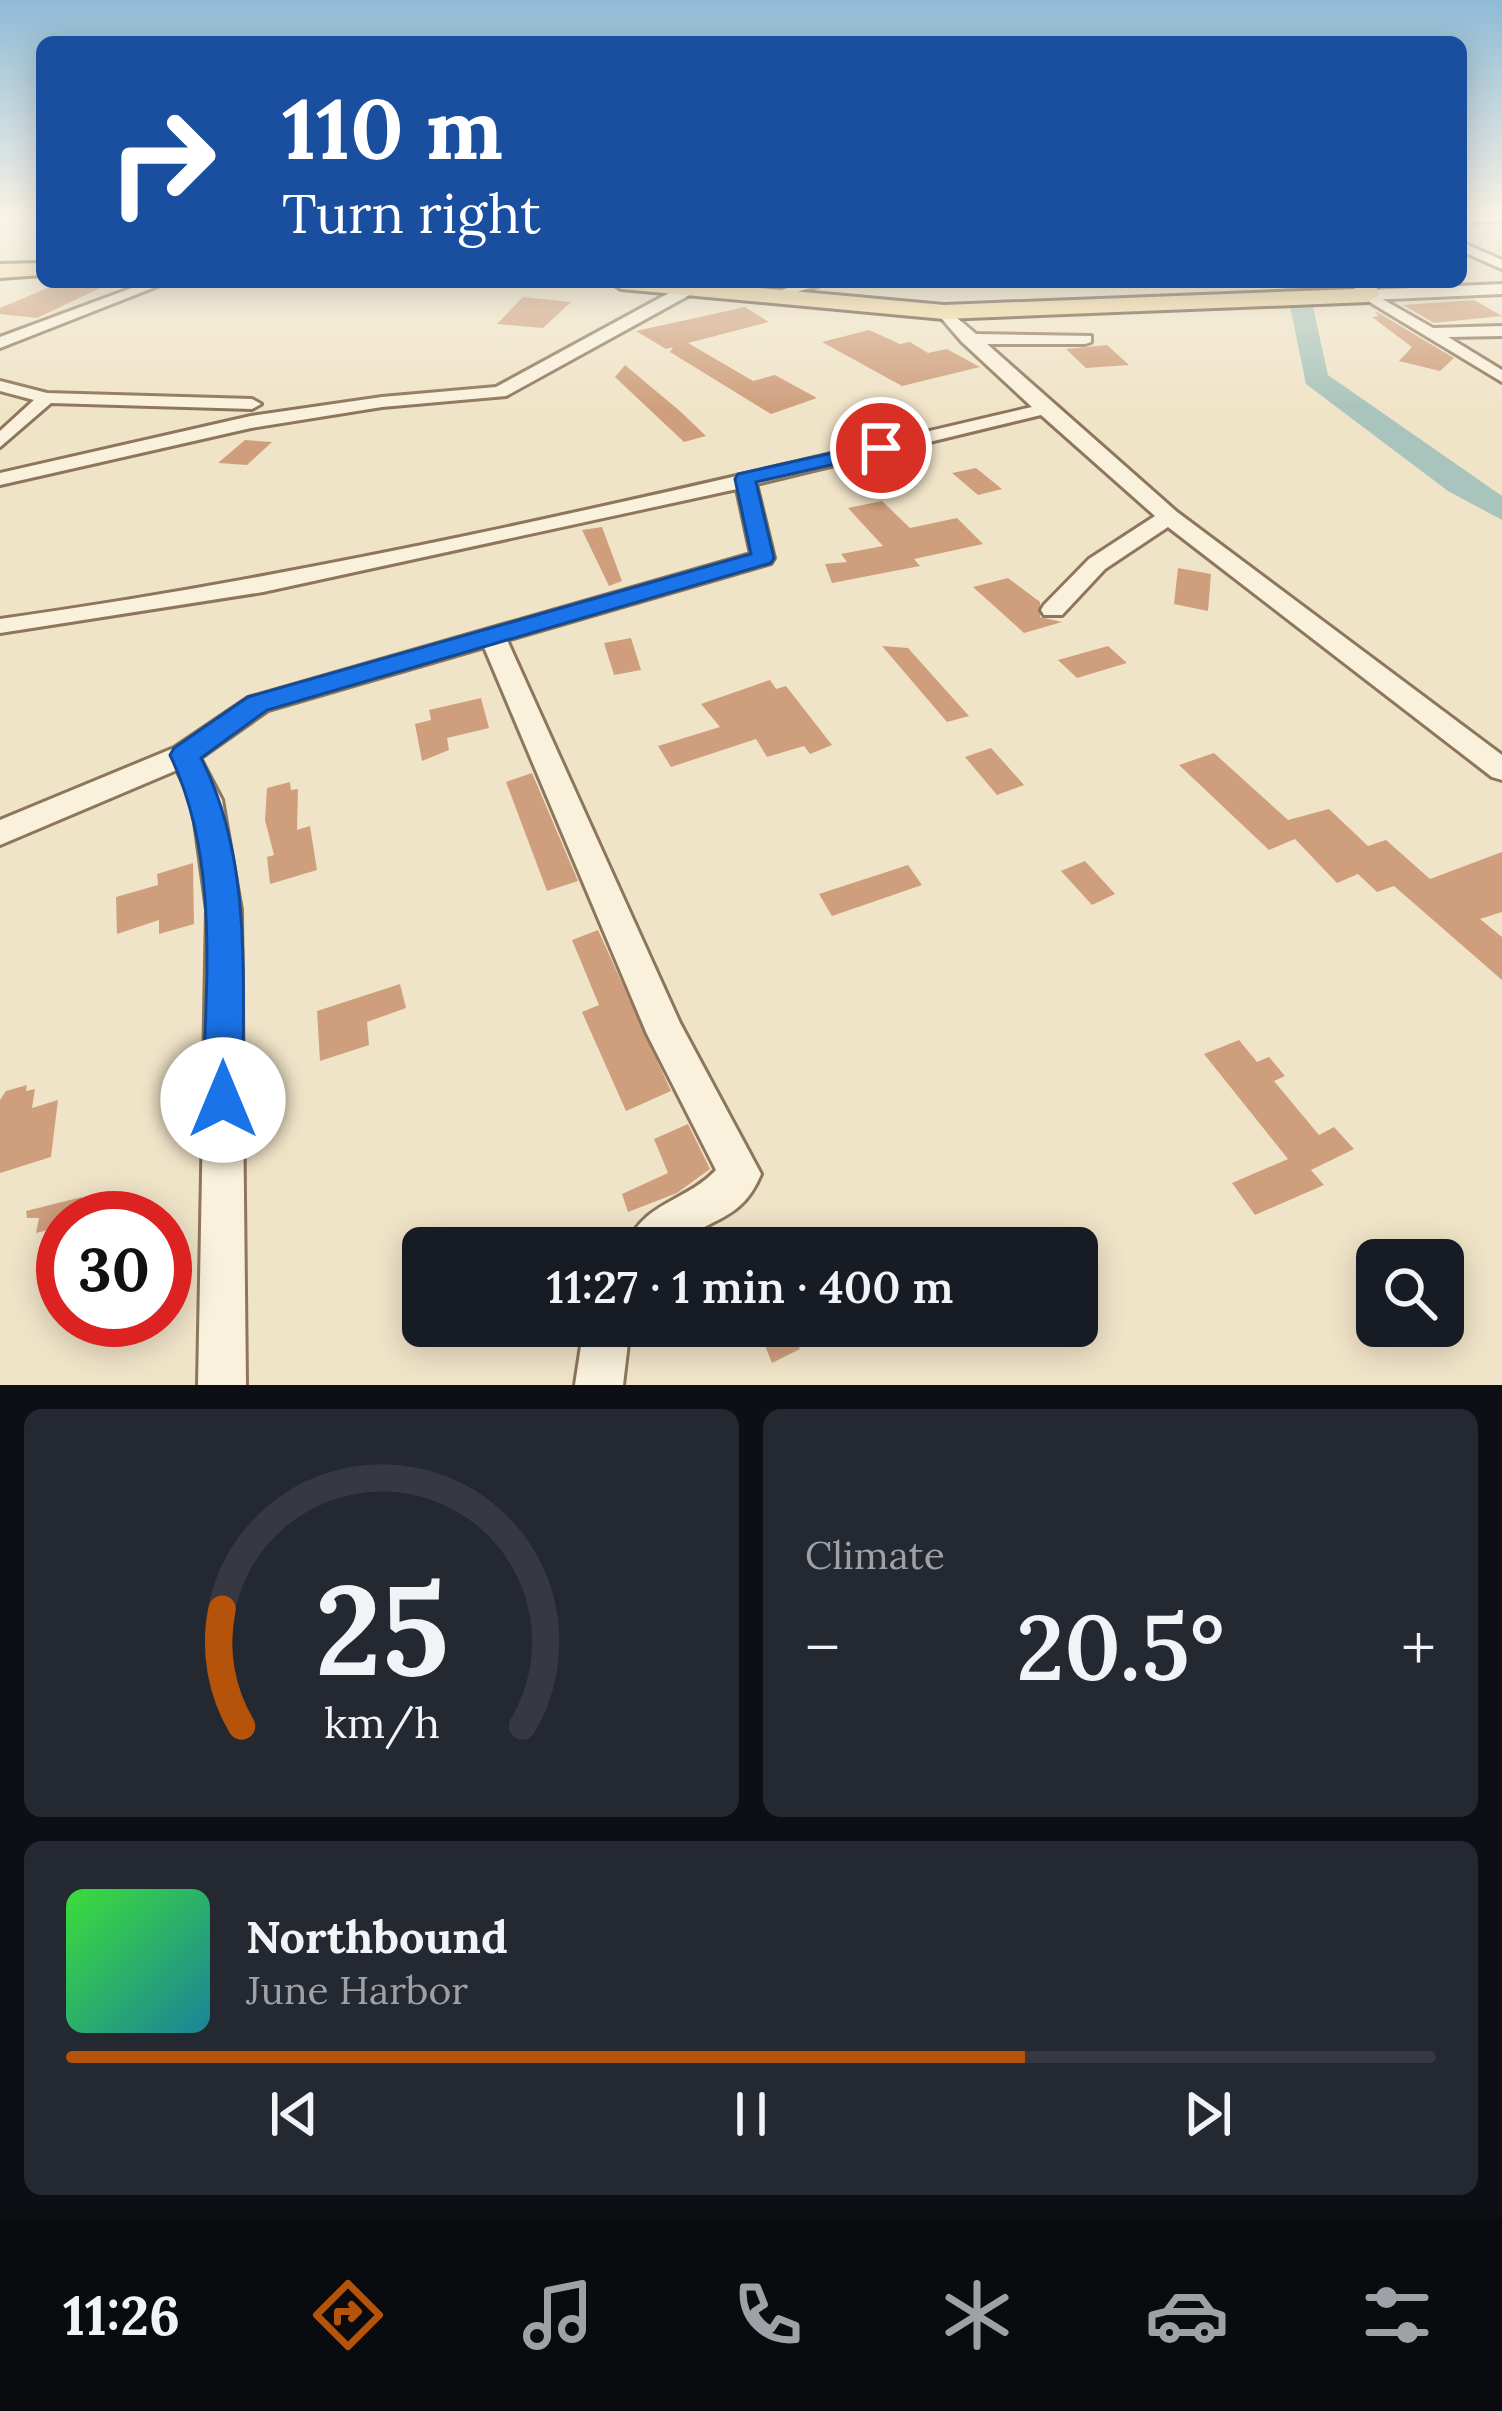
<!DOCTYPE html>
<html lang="en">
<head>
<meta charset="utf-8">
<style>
  :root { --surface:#171b24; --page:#242831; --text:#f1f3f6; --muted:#9ea1a6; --line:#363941; --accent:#b45309 }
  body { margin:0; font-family:Lora,serif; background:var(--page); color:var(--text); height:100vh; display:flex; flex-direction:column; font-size:45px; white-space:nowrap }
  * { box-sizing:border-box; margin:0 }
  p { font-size:39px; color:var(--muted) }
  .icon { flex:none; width:66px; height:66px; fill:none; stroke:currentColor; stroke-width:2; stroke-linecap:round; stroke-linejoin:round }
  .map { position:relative; height:1385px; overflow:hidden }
  .panel { display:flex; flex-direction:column; gap:24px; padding:24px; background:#0d0f14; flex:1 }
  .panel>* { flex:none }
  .top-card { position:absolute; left:36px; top:36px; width:1431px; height:252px; border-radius:18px; box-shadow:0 6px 30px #0003; background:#1a4fa0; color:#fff; overflow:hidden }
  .fabs { position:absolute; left:1356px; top:1239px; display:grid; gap:24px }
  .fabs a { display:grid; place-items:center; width:108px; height:108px; border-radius:18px; background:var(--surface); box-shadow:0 6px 30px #0003; font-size:60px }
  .speed { position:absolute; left:36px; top:1191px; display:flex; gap:24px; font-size:60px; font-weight:700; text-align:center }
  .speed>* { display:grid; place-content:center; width:156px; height:156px; border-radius:50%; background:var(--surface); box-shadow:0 6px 30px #0003; line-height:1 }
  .speed .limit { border:18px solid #d22; background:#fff; color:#111 }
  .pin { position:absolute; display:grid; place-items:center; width:102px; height:102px; color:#fff; margin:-51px; border:6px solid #fff; border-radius:50%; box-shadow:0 3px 12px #0007 }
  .me { position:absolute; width:132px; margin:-66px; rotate:0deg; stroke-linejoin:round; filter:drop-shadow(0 0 9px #0008) }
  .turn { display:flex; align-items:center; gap:42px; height:252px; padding:0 48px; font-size:54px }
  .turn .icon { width:156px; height:156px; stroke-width:2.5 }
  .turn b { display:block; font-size:84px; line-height:102px }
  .big { font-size:90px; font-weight:600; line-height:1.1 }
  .panel .tile { flex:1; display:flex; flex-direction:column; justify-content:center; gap:18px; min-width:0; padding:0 42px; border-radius:18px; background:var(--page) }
  .panel .dial { align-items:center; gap:0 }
  .dial svg { height:312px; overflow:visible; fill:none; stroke:var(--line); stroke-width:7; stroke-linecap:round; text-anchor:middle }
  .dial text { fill:var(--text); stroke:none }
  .song { display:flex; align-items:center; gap:36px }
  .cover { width:144px; height:144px; border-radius:18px; background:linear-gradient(135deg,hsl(120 70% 55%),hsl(190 70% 35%)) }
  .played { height:12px; border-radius:6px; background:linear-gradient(90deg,var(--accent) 70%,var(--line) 70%) }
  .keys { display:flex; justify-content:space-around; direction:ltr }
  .heat { display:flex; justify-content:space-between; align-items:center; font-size:66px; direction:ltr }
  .panel .tiles { flex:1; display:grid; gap:24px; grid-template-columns:1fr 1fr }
  .tile:last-child { grid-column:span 2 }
  .trip { position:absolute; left:402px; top:1227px; width:696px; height:120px; border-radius:18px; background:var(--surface); box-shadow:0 6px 30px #0003; font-weight:600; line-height:120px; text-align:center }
  .dock { display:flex; height:192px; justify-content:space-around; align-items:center; background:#090b0e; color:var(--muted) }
  .dock .icon { width:84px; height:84px }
  .dock .selected { color:var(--accent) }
  .dock b { font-size:54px; color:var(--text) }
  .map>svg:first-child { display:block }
</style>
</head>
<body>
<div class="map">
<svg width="1502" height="1385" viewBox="0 0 1502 1385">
  <rect width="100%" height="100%" fill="#f0e4c8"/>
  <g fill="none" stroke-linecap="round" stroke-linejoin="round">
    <path fill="#a9c4bc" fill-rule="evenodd" d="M1277 282H1303L1309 289 1328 375 1502 496V520L1448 491 1306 384 1287 292Z"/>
  </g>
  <path fill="#cf9f7d" d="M62 282H113L37 318 0 314V308Z
    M523 297 571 302 543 328 497 324Z
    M1474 300 1502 316 1434 323 1403 305Z
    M745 307 769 322 688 343 753 381 775 375 817 398 771 414 670 352 673 347 666 349 636 331Z
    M1375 312H1377L1454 358 1440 371 1399 361 1412 347 1372 317 1379 316Z
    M869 330 900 344 910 342 928 353 947 349 980 367 902 386 822 342Z
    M1107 345 1129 365 1086 368 1066 349Z
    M625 365 681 412 706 436 684 442 615 377Z
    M245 440 272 442 247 465 218 463Z
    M976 468 1002 489 978 495 952 473Z
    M882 501 910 528 957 518 983 544 914 559 920 566 832 583 825 564 847 562 841 554 883 546 848 508Z
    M602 527 622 581 609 586 582 530Z
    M1178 568 1211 574 1208 611 1174 604Z
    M1008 578 1040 602V617L1062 622 1024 633 973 587Z
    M631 638 641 670 614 675 604 643Z
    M882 646 908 648 969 716 947 722Z
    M1108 646 1127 663 1077 678 1058 660Z
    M770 680 776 689 786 686 832 745 810 754 804 746 767 757 756 739 671 767 658 746 720 727 701 704Z
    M481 698 489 728 447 738 449 750 422 761 415 724 431 720 429 710Z
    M991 748 1024 785 997 795 965 757Z
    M1214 753 1288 820 1329 809 1368 846 1386 840 1430 879 1502 852V912L1480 919 1502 937V980L1394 886 1377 892 1358 874 1337 883 1295 839 1269 850 1179 765Z
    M532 773 578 881 547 891 506 782Z
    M290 782 291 790 298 789 297 830 310 826 317 870 270 884 267 857 274 855 265 820 267 788Z
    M1085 861 1115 894 1092 905 1061 871Z
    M193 863 194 924 159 934V920L117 934 116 897 158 885 157 874Z
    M908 865 922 885 832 916 819 894Z
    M598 930 671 1091 626 1111 582 1012 599 1005 572 940Z
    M400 984 406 1008 367 1022 369 1045 320 1061 317 1011Z
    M1239 1040 1257 1062 1269 1057 1285 1076 1274 1081 1319 1135 1334 1127 1354 1149 1311 1170 1324 1185 1255 1215 1232 1183 1288 1159 1204 1054Z
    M27 1085 26 1091 35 1089 32 1108 58 1100 51 1157 0 1173V1100L6 1091Z
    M688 1124 710 1169 677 1193 628 1212 622 1194 668 1173 654 1139Z
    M82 1197 78 1218H63V1226L36 1233 39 1218H27L26 1211Z
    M757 1326H790L800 1349 772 1363Z"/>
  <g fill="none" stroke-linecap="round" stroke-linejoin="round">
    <defs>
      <path id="minor" d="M1461 215H1502V221L1461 223Z
        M1461 242 1502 260V269L1461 251Z
        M148 282H168L0 348V337Z
        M807 282H831L769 300 762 296Z
        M682 286H692L695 292 506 396 382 407 251 428 0 485V473L251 416 382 397 496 387Z
        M1368 291 1433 328 1502 326V336L1448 337 1502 370V382L1363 298V292Z
        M944 307 976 334 1091 336V342L1085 344H987L1177 512 1502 755V780L1492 777 1168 527 1105 569 1062 615H1044L1041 610 1044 605 1089 559 1155 516 1041 415 756 484 774 558 771 563 507 640 680 1023 761 1174C740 1225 707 1215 677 1248H625C645 1200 685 1203 716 1170L647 1034 484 647 268 710 200 758 222 800 241 910 246 1385H198L207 910 192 800 177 770 0 845V820L174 748 248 698 751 554 737 489 263 592 0 633V619C349 570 690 487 1032 407L962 342 936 312Z
        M0 381 47 393 252 399 261 404 252 409 51 403 0 447V431L34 400 0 391Z
        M584 1326H630L623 1385H575Z"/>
      <path id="tertiary" d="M1502 284V294L1368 300 1359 295 1368 290Z"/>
      <path id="primary" d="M42 263V275L0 278V264Z
        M610 282H694L944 305 1355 289 1353 282H1375L1379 295 1368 302 944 319 621 289Z"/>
    </defs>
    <use href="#minor" stroke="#8d765c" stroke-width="6"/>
    <use href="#tertiary" stroke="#8d765c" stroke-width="6"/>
    <use href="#primary" stroke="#5b4430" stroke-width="6"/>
    <use href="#minor" fill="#faf1dc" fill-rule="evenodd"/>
    <use href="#tertiary" fill="#faf1dc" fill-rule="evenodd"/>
    <use href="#primary" fill="#f3d9a0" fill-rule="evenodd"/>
  </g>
  <linearGradient id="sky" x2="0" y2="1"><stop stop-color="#8fbad6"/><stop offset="0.53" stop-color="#f8f3e6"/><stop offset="1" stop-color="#f8f3e6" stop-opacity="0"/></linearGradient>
  <rect width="1502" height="409" fill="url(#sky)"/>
  <path fill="#1a73e8" stroke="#114b97" stroke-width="3" d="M881 442 891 448 888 452 756 482 774 558 771 563 267 710 201 758C254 861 242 986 243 1100L237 1113 223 1119 209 1113 203 1100C205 985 221 861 170 755L174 748 248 697 751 554 735 479 738 474Z"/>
</svg>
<div class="fabs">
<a><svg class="icon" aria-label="search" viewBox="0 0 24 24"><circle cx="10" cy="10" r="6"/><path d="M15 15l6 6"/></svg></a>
</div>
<div class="speed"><div class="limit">30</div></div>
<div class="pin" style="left:881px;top:448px;background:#d93025"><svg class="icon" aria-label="arrive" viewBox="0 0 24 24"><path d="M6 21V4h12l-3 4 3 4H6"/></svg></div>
<svg class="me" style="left:223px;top:1100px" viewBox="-20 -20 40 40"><circle r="19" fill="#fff"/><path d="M0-13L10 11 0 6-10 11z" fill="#1a73e8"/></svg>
<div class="trip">11:27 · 1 min · 400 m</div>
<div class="top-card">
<div class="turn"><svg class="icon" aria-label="right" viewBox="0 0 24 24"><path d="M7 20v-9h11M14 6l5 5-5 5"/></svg><div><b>110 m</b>Turn right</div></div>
</div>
</div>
<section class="panel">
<div class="tiles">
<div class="tile dial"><svg viewBox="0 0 100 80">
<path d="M14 69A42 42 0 1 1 86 69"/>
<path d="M14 69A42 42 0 0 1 9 39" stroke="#b45309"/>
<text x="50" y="56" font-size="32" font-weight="700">25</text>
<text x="50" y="72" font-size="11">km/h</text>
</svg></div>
<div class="tile"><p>Climate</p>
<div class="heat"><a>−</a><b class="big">20.5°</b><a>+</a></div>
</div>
<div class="tile">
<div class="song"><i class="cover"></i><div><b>Northbound</b><p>June Harbor</p></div></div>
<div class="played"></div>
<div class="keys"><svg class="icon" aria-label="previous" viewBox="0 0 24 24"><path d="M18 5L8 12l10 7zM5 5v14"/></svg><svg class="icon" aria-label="pause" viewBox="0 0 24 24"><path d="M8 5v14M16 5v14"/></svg><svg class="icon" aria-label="next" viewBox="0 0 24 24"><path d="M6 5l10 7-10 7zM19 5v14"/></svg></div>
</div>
</div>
</section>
<nav class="dock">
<b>11:26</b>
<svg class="icon selected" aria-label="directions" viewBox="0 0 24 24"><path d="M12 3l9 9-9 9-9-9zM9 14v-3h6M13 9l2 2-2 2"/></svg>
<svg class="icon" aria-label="music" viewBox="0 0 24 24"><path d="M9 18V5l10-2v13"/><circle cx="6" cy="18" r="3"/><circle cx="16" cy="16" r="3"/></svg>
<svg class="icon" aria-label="phone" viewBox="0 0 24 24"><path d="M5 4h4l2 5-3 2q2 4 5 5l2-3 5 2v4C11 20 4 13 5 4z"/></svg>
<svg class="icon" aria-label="climate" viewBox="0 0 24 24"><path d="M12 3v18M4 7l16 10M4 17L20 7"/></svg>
<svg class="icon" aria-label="car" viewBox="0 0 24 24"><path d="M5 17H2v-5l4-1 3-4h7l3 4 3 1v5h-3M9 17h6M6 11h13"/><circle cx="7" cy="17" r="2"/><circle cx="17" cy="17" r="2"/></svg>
<svg class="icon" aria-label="filters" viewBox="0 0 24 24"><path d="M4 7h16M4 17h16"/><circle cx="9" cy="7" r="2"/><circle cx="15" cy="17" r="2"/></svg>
</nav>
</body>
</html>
